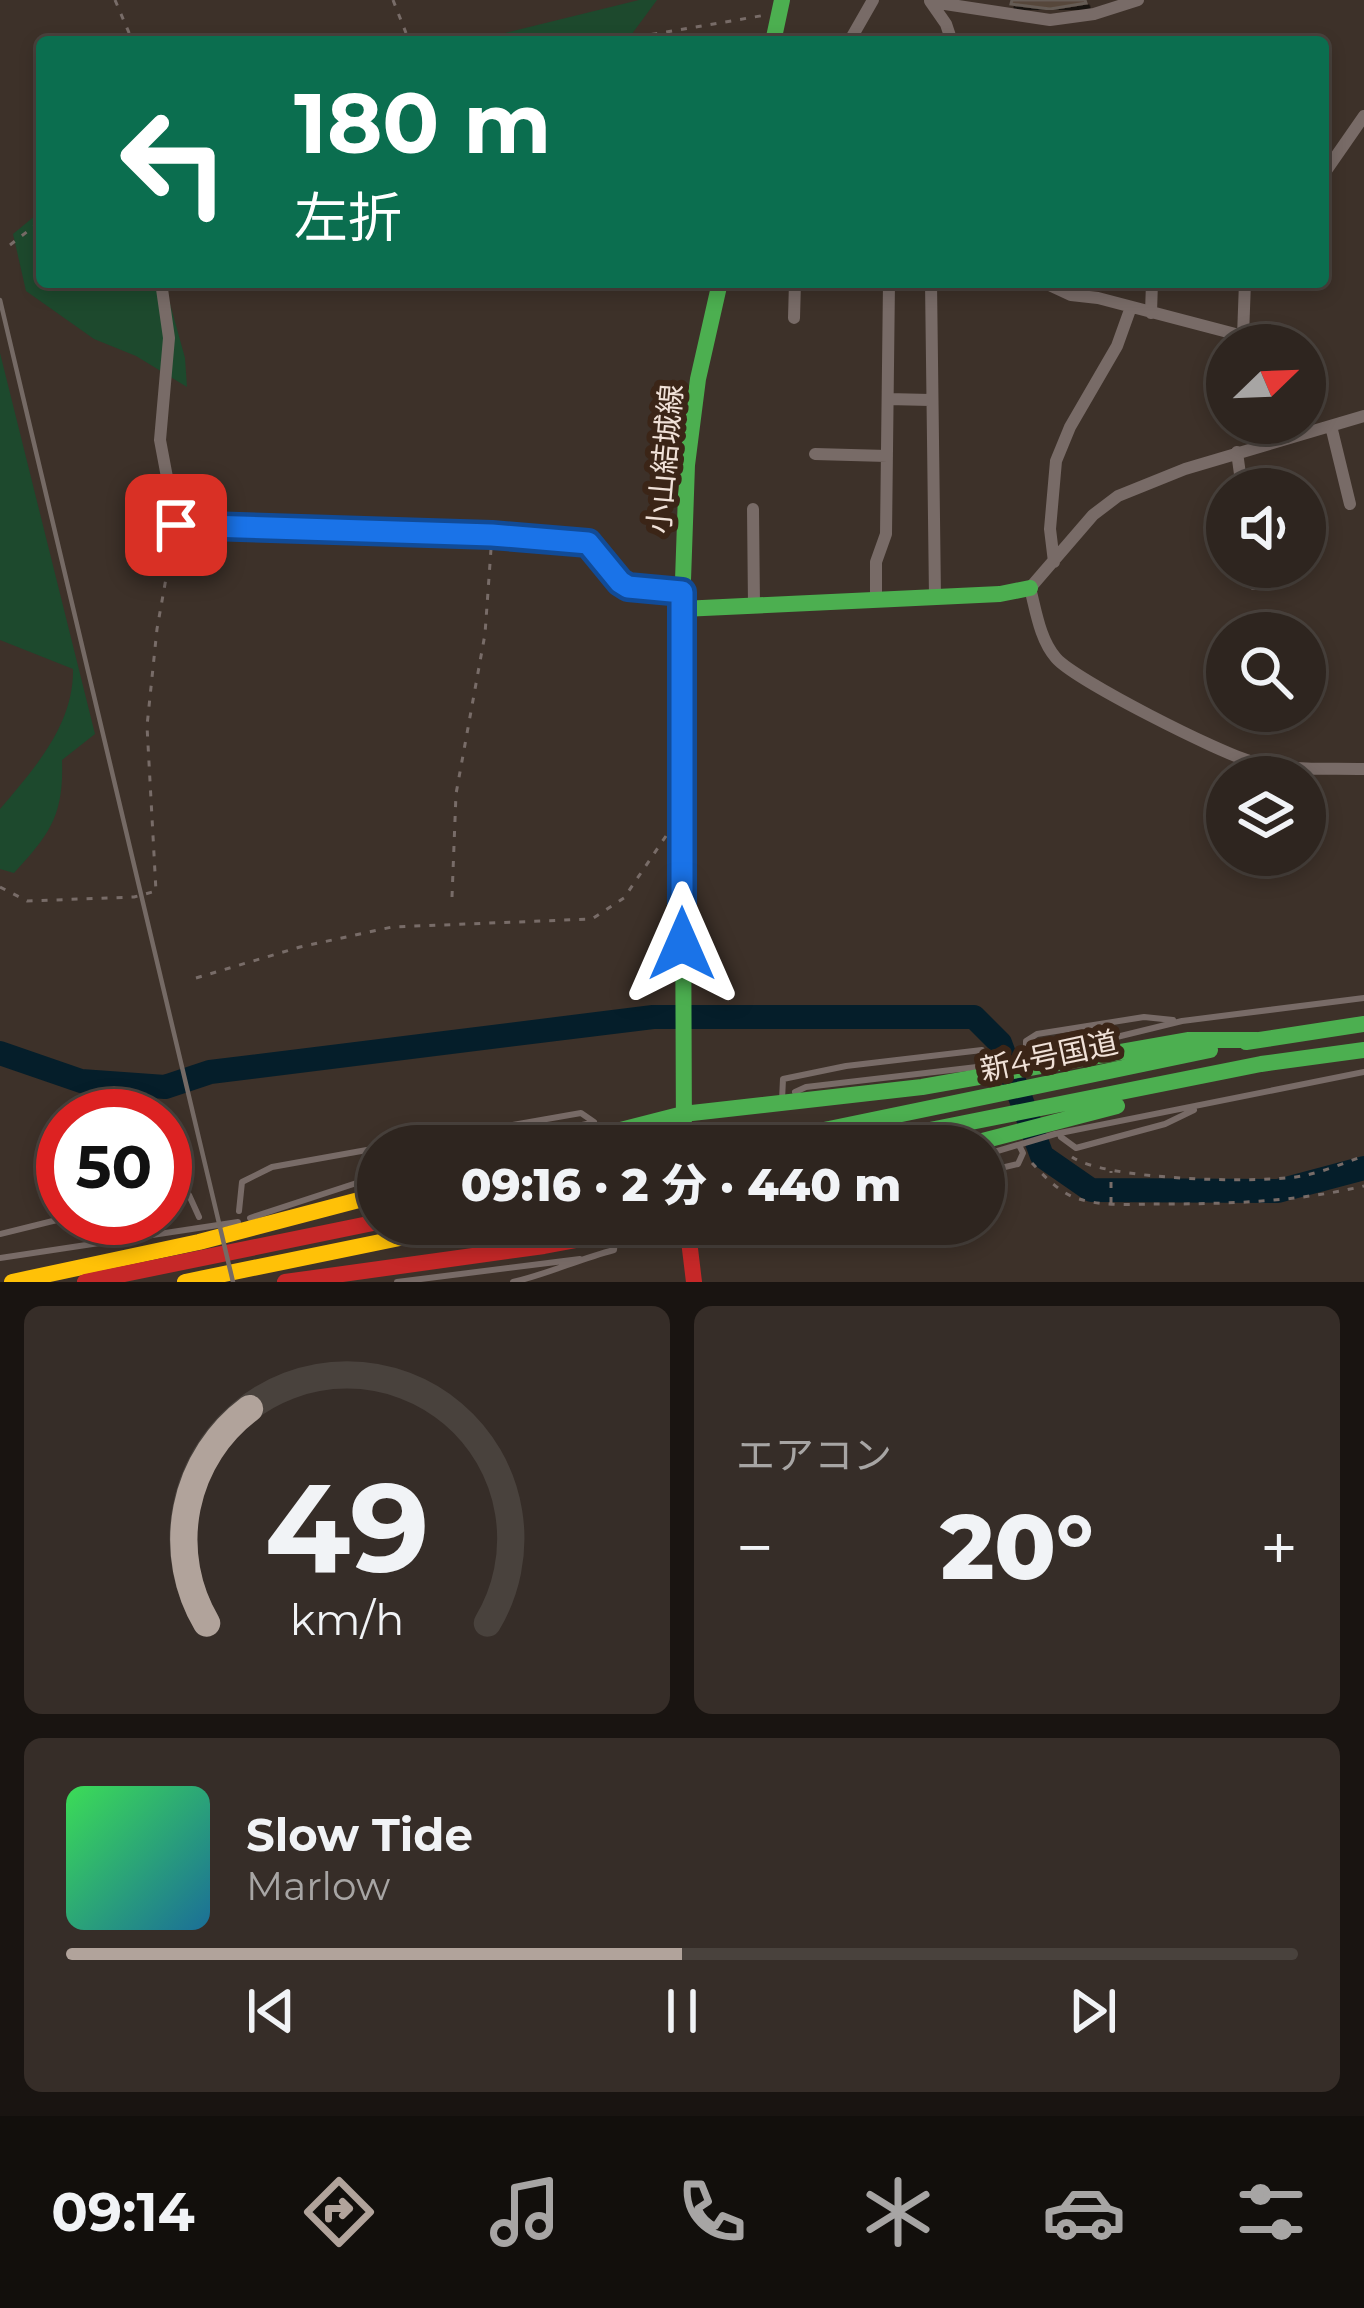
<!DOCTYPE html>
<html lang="ja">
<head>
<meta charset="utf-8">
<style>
  :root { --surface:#2e251f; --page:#362d28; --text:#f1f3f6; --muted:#a7a5a4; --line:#49423d; --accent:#b1a39b }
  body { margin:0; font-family:Montserrat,"Noto Sans JP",sans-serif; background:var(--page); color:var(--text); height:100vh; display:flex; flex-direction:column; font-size:45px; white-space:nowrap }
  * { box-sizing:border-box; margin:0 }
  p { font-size:39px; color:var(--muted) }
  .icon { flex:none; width:66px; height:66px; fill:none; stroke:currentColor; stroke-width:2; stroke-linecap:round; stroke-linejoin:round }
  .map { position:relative; height:1282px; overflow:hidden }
  .sheet { display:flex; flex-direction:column; gap:24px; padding:24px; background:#191411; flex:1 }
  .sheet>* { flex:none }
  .banner { position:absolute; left:36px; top:36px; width:1293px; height:252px; border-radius:12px; box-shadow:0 6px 18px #0003,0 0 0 3px var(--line); background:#0b6e4f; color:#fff; overflow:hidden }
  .needle { width:78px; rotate:67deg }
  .tools { position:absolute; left:1206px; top:324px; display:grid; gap:24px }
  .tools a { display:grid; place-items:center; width:120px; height:120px; border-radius:50%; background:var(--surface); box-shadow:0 6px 18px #0003,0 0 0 3px var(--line); font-size:60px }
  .speed { position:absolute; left:36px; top:1089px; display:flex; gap:24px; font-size:60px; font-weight:700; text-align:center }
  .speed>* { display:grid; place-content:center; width:156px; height:156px; border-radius:50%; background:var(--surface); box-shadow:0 6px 18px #0003,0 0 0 3px var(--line); line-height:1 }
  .speed .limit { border:18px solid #d22; background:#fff; color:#111 }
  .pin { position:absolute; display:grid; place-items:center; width:102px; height:102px; color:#fff; margin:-51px; border-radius:24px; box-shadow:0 6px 18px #0006 }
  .me { position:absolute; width:132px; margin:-66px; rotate:0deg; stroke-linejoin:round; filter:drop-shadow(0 0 9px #0008) }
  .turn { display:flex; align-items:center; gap:42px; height:252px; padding:0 60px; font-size:54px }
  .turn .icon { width:156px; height:156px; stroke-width:2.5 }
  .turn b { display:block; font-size:84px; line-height:102px }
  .big { font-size:90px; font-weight:800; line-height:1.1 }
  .sheet .card { flex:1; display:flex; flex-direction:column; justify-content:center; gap:18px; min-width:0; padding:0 42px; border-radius:18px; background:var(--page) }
  .sheet .dial { align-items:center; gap:0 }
  .dial svg { height:312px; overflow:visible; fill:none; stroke:var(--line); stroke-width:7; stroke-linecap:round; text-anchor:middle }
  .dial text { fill:var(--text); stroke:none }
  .song { display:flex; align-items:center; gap:36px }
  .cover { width:144px; height:144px; border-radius:18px; background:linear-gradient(135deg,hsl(130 70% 55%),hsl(200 70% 35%)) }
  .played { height:12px; border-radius:6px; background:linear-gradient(90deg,var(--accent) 50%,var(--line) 50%) }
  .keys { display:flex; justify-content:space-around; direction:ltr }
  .heat { display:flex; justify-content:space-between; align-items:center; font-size:66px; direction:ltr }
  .sheet .tiles { flex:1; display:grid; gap:24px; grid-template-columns:1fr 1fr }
  .card:last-child { grid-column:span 2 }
  .trip { position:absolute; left:357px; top:1125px; width:648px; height:120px; border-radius:60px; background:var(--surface); box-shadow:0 6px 18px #0003,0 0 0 3px var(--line); font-weight:800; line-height:120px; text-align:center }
  .dock { display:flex; height:192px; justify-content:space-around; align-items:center; background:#120f0c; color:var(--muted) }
  .dock .icon { width:84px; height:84px }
  .dock .on { color:var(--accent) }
  .dock b { font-size:54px; color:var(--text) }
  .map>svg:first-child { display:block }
</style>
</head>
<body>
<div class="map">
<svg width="1364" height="1282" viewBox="0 0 1364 1282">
  <defs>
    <filter id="shadow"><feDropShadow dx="3.5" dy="6" stdDeviation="0" flood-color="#0009"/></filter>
  </defs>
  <rect width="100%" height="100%" fill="#3d3129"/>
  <path fill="#1d492d" d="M639 0H657L626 42H468Z
    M42 210V282H164L185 358 187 387 136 356 94 339 26 291 13 234Z
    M0 353 95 734 62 760C64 815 50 834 14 873L0 869V809C34 769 74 725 73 669L0 640Z"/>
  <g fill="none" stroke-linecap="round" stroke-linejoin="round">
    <path stroke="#051e2a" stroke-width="24" d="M0 1053 81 1081 165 1087 210 1072 653 1017H974L1000 1043 1042 1156 1091 1190 1278 1191 1364 1168"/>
  </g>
  <path fill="#57473a" stroke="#655b54" stroke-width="3" filter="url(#shadow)" d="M1012 0H1085L1086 3 1050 9 1011 4Z"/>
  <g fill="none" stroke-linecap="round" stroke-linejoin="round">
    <path stroke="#786c68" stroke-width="3" stroke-dasharray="6 9" stroke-linecap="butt" d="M115 0 133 42
      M393 0 406 33
      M607 42 766 15
      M10 245 42 220
      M0 887 27 901 134 897 156 891 147 726 157 629 173 539
      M452 897 456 794 485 634 491 549
      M196 978 300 947 392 927 592 919 624 898 668 833
      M1072 1157C1104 1180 1259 1184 1302 1176 1323 1172 1344 1163 1364 1156
      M1032 1163C1044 1176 1059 1192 1076 1198 1102 1207 1132 1204 1159 1204 1229 1204 1296 1202 1364 1186
      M1111 1203V1171"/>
    <path stroke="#786b67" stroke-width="6" d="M1026 1050V1041L1037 1034 1144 1017 1173 1020
      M1043 1055 1182 1021 1364 998
      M795 1092 806 1087 977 1067
      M782 1100 783 1079 846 1066 982 1050 985 1058
      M1061 1137 1076 1148 1165 1124 1194 1110
      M392 1146 581 1113 594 1122
      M489 1146 591 1123
      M984 1155 1055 1134 1364 1072
      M984 1172 1018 1164 1023 1153 1020 1147
      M165 1193 189 1195 199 1217
      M239 1211 242 1182 272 1167 378 1148
      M250 1218 378 1176
      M0 1234 65 1218
      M0 1258 238 1222
      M397 1282 580 1259
      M513 1282C548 1274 579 1259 614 1250L615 1240"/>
    <path stroke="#786b67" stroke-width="12" d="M930 1 946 24 952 42
      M932 2 1050 20 1094 14 1138 0
      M849 42 873 0
      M1323 175 1364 116
      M161 282 169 338 160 440 176 525 499 535 588 543 628 587 682 592
      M931 282 935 597
      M1043 282 1071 295 1098 298 1243 336
      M1245 282 1243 336 1247 345
      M1151 313 1152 282
      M794 318 795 282
      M888 399 930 400
      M1364 416 1185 469 1118 496 1093 515 1030 588C1036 611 1040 640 1056 658 1075 680 1221 754 1253 762 1288 771 1327 768 1364 769
      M1269 423 1273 441
      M1331 426 1350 504
      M1237 452 1242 489
      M815 454 887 456
      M753 509 754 606
      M1054 562 1050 529 1056 461 1070 427 1117 346 1131 307
      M1252 567 1254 584
      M876 600V562L886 534 889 282"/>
    <path stroke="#4caf50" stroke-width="16" d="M773 42 782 0
      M682 609 1000 594 1030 588
      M1246 1042 1364 1024
      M558 1146 683 1114 922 1087 1189 1040H1255
      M684 1146 682 609 687 465 698 379 720 282
      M747 1146 1210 1050
      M850 1146 1261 1064 1364 1050
      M963 1146 1117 1106"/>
    <path stroke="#ffc107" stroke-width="16" d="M12 1282 199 1242 378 1195
      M185 1282 468 1224"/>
    <path stroke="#c62828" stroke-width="16" d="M687 1224 694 1282
      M85 1282 378 1222
      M285 1282 544 1246 663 1224"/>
    <path stroke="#756a65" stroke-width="4.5" d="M0 300 233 1282"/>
  </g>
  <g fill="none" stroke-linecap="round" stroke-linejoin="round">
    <defs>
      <path id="route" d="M176 525 492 535 588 543 620 582 628 587 682 592V944"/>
    </defs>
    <use href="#route" stroke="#114b97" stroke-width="30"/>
    <use href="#route" stroke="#1a73e8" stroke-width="21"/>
  </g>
  <g text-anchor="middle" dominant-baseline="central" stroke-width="12" stroke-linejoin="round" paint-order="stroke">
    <g font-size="30" fill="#f0e1d8" stroke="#3b2517">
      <text transform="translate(665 459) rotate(-85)">小山結城線</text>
      <text transform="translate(1049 1056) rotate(-12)">新4号国道</text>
    </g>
  </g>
</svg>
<div class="tools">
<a><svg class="needle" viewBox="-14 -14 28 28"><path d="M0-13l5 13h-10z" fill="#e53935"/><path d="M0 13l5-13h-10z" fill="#a7a5a4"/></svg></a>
<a><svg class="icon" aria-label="sound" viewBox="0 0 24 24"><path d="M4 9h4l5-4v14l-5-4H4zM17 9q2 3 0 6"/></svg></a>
<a><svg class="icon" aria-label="search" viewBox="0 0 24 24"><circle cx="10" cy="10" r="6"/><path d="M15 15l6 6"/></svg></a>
<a><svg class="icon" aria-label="layers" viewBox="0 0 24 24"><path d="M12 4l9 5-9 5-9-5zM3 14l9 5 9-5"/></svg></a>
</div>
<div class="speed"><div class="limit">50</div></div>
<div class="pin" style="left:176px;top:525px;background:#d93025"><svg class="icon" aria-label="arrive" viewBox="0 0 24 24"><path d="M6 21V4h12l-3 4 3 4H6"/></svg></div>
<svg class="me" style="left:682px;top:944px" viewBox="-20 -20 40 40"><path d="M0-17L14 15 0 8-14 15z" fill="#1a73e8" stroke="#fff" stroke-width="4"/></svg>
<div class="trip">09:16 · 2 分 · 440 m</div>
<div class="banner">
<div class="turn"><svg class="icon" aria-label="left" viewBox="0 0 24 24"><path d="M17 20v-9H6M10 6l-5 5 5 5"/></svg><div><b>180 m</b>左折</div></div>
</div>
</div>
<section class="sheet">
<div class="tiles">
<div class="card dial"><svg viewBox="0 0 100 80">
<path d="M14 69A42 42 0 1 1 86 69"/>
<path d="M14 69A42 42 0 0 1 25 14" stroke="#b1a39b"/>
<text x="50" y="56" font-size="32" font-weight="700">49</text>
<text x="50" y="72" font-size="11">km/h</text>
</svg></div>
<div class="card"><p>エアコン</p>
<div class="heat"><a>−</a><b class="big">20°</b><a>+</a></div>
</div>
<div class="card">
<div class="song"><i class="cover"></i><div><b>Slow Tide</b><p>Marlow</p></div></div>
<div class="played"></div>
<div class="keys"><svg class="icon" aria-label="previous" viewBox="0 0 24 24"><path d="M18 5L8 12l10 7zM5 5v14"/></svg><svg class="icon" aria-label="pause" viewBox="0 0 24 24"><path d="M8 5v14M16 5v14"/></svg><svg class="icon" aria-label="next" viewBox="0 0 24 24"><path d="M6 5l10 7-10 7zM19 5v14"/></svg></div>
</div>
</div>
</section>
<nav class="dock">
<b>09:14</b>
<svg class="icon on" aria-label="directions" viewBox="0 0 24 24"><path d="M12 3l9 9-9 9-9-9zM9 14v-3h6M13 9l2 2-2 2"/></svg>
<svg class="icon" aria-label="music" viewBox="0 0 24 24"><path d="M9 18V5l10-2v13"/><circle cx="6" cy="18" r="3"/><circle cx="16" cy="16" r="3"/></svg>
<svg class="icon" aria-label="phone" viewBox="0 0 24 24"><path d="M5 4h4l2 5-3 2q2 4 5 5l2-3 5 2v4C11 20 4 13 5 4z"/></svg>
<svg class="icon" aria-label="climate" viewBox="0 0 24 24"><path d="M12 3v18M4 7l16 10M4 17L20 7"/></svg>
<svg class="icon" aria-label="car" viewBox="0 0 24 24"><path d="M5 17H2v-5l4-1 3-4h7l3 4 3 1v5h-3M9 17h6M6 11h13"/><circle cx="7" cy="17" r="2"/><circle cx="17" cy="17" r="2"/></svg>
<svg class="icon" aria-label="filters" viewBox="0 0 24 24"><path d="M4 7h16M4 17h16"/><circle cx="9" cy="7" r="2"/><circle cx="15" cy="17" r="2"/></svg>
</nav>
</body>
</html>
